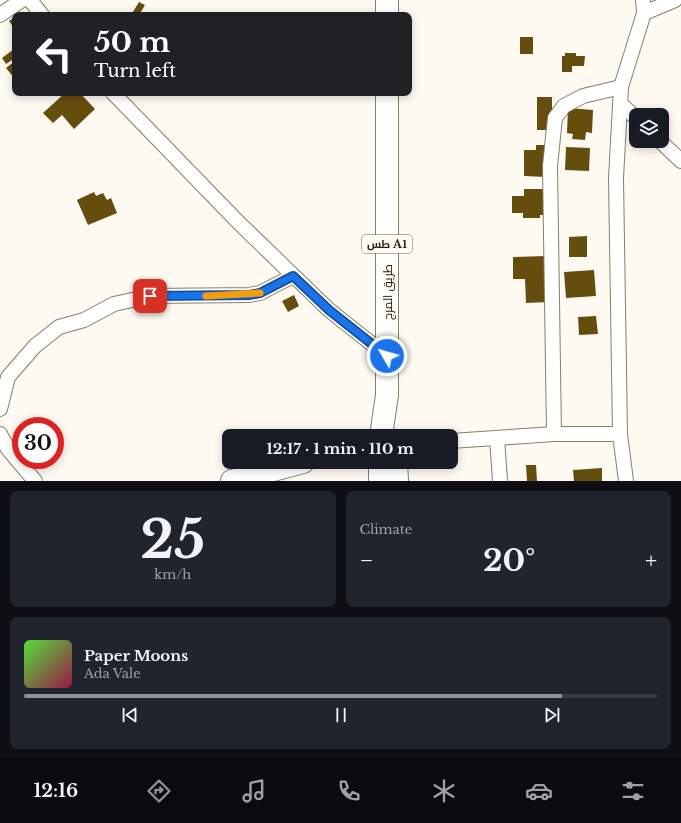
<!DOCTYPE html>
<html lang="en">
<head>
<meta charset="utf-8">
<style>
  :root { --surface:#171b24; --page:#20242c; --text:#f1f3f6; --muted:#9ea1a6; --line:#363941; --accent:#8c9099 }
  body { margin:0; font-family:"Libre Baskerville",Cairo,serif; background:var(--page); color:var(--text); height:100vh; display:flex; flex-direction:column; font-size:15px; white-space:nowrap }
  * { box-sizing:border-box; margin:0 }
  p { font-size:13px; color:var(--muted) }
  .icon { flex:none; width:22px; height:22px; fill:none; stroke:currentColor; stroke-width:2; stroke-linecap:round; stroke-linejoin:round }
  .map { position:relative; height:481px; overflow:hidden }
  .side { display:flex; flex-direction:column; gap:10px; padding:10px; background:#0d0f14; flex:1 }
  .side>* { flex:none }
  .top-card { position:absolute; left:12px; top:12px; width:400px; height:84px; border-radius:8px; box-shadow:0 2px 10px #0003; background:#202124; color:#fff; overflow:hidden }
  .fabs { position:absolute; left:629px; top:108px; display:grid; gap:8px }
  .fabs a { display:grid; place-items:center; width:40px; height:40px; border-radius:8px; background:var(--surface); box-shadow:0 2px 10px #0003; font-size:20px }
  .speed { position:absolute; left:12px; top:417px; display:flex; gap:8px; font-size:20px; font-weight:700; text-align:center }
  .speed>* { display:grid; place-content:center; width:52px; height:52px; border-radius:50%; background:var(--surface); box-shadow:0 2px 10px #0003; line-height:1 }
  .speed .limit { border:6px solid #d22; background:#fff; color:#111 }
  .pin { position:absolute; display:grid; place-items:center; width:34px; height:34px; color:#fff; margin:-17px; border-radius:8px; box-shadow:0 2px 6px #0006 }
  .me { position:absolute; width:44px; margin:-22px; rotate:308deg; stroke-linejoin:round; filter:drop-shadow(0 0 3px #0008) }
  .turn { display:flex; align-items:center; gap:14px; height:84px; padding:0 16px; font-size:18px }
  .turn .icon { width:52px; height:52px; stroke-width:2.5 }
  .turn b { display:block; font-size:28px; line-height:34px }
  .big { font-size:30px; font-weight:700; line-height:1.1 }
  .side .widget { flex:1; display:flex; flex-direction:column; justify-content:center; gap:6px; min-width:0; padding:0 14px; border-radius:8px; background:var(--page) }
  .side .dial { align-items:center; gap:0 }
  .dial b { font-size:52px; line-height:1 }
  .song { display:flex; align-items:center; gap:12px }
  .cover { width:48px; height:48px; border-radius:6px; background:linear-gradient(135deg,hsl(110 70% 55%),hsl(340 70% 35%)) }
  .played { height:4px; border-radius:2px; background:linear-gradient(90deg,var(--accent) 85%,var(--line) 85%) }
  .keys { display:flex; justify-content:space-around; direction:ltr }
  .heat { display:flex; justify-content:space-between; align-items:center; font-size:22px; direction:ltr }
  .side .tiles { flex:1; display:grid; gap:10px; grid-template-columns:1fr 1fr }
  .widget:last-child { grid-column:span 2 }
  .trip { position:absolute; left:222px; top:429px; width:236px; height:40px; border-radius:8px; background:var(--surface); box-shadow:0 2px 10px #0003; font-weight:700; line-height:40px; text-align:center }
  .tab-bar { display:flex; height:64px; justify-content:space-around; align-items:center; background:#090b0e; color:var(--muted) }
  .tab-bar .icon { width:28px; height:28px }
  .tab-bar .on { color:var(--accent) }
  .tab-bar b { font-size:18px; color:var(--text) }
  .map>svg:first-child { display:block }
</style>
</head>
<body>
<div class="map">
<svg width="681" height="481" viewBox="0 0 681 481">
  <rect width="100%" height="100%" fill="#fefaf2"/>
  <path fill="#654d0d" d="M139 2 145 5 139 15H131Z
    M15 17V30L9 21Z
    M520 37H533V54H520Z
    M14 49 15 58 6 64 2 58Z
    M565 53H576V56H585L584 66H572V72H562V56H565Z
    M15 61V79L6 68Z
    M65 93H80L95 109 74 129 62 115 53 123 43 113Z
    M537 97H552V130H537Z
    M568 108 593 110 592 133 586 132 585 140 572 139 573 134 567 133Z
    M536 145H544V153L546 154V177L524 176V150H536Z
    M566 147 590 148 589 171 565 170Z
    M524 189H547V215H540V218H523V213H512V196H524Z
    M94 192 96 196 103 193 107 200 111 198 117 213 88 225 77 200Z
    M587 236V257H569V237Z
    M547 256 549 302 526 303 525 279H513V257Z
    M594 270 596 296 566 298 564 272Z
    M294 295 299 306 288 312 282 301Z
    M596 316 598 334 579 335 578 317Z
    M526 465H536L537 481H527Z
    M602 468V481H574L573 470Z"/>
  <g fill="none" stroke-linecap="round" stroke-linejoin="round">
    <defs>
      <path id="minor" d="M30 0 42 15
        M644 13 675 0
        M0 15 22 0
        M113 93 238 222 329 310 387 356
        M621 104 636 118
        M660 141 681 161
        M0 409 8 377 35 346 59 327 84 320 114 304 150 296 249 295 260 293 293 276
        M0 434 8 449 35 481
        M554 434 550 166 555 118 564 106 583 96 621 87
        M497 438 500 481
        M451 441 554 434H620
        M626 481 620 434 616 178 621 87 644 13 643 0"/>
      <path id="primary" d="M232 481 303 462"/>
      <path id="trunk" d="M387 0V15
        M381 436 387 395V93
        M396 462 397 481
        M380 481V462"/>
    </defs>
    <use href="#minor" stroke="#877e6b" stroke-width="16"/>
    <use href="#primary" stroke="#877e6b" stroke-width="24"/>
    <use href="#trunk" stroke="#877e6b" stroke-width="24"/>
    <use href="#minor" stroke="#fff" stroke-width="14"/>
    <use href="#primary" stroke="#fff" stroke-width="22"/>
    <use href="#trunk" stroke="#fff" stroke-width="22"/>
  </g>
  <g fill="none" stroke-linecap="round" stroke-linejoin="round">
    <defs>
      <path id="route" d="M150 296 249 295 260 293 293 276 329 310 387 356"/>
    </defs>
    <use href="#route" stroke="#114b97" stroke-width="10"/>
    <use href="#route" stroke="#1a73e8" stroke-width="7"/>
    <path stroke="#f59e0b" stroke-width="7" d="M206 296 260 293"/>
  </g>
  <g text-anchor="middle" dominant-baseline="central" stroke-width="4" stroke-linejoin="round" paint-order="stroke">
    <rect fill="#fefaf2" stroke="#67635b" stroke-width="1" x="362" y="235" width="50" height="18" rx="3"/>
    <g font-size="11" font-weight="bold" fill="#26221a">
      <text x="387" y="244">طس A1</text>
    </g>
    <g font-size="12" fill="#26221a" stroke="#fefaf2">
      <text transform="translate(387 292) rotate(-90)">طريق المرج</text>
    </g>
  </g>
</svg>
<div class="fabs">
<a><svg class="icon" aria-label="layers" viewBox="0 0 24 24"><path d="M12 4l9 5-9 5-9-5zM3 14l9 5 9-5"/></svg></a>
</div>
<div class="speed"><div class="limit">30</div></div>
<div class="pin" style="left:150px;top:296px;background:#d93025"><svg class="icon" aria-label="arrive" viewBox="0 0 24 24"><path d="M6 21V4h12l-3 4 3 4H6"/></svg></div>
<svg class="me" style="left:387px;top:356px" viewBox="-20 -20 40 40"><circle r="17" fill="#1a73e8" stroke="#fff" stroke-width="3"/><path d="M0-11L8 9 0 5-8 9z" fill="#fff"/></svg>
<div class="trip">12:17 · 1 min · 110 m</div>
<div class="top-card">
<div class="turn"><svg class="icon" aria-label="left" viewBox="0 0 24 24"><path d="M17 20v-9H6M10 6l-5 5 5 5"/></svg><div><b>50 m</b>Turn left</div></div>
</div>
</div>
<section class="side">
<div class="tiles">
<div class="widget dial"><b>25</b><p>km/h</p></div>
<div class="widget"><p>Climate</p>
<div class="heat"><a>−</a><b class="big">20°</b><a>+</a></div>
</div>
<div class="widget">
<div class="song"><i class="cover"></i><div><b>Paper Moons</b><p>Ada Vale</p></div></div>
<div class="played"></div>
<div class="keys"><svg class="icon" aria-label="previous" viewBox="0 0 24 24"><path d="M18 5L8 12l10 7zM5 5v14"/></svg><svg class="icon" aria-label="pause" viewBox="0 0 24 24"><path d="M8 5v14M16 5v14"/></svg><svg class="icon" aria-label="next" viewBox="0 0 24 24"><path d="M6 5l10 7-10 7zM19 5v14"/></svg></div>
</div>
</div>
</section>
<nav class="tab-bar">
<b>12:16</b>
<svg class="icon on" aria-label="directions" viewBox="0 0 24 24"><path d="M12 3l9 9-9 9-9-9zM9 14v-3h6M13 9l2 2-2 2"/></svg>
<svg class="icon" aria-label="music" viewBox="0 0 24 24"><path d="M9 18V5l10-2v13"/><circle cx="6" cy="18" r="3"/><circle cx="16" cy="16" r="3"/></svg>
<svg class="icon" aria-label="phone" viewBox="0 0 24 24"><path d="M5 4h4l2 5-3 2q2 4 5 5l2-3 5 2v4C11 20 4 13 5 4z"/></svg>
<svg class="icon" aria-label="climate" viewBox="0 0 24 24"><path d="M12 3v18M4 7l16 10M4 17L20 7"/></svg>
<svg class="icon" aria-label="car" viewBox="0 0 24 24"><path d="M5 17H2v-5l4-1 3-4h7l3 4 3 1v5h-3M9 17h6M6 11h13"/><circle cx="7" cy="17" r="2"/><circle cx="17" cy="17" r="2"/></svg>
<svg class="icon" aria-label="filters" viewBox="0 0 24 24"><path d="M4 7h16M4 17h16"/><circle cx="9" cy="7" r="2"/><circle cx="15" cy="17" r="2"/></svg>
</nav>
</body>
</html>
